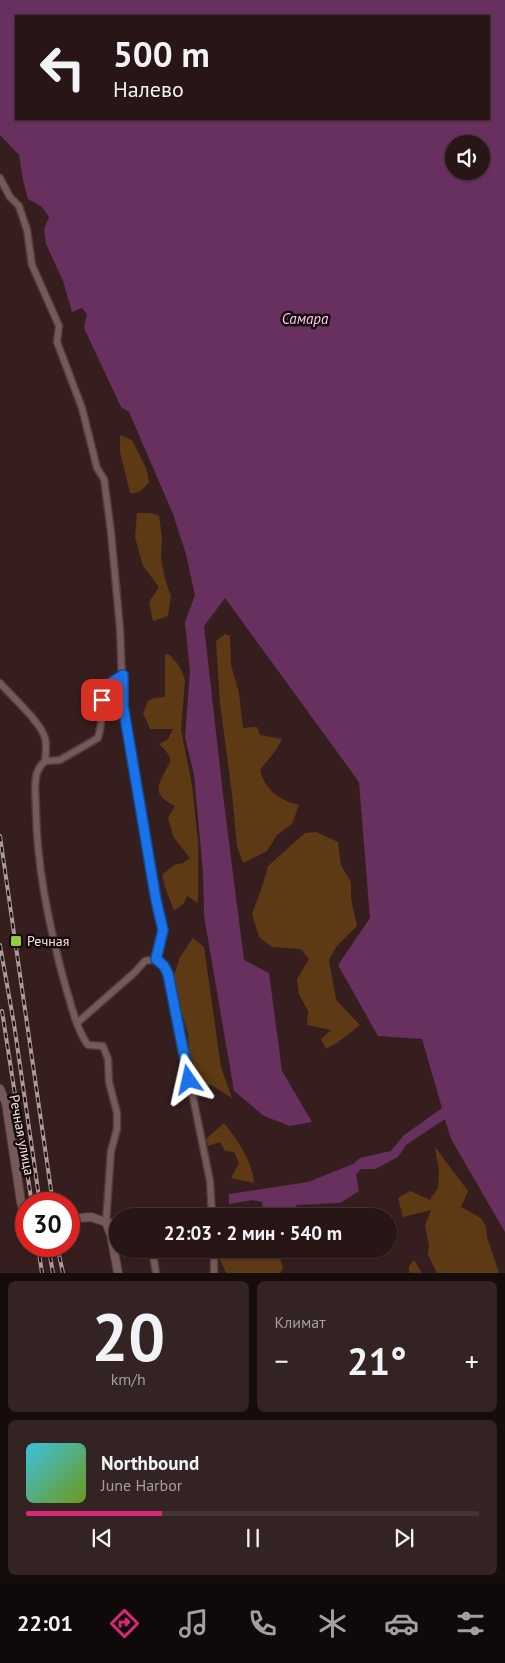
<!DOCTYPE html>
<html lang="ru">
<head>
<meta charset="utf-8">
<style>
  :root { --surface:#281616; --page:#342323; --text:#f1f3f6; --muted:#a59fa1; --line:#443535; --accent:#db2777 }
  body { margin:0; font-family:"PT Sans",sans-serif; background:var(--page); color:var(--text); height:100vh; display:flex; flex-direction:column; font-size:19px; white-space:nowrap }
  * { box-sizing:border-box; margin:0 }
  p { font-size:16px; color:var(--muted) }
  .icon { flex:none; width:28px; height:28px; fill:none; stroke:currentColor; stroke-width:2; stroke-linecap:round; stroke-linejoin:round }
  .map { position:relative; height:1273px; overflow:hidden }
  .details { display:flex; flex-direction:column; gap:8px; padding:8px; background:#160c0c; flex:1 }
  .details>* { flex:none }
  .guide { position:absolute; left:15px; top:15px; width:475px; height:105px; border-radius:0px; box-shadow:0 1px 4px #0004,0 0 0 1px var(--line); background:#281616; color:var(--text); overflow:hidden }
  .buttons { position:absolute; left:445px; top:135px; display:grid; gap:10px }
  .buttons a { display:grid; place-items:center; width:45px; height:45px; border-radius:50%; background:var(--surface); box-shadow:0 1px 4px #0004,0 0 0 1px var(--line); font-size:25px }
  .speed { position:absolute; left:15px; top:1192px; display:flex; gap:10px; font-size:25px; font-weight:700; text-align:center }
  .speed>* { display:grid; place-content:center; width:65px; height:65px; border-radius:50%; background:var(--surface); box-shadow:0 1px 4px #0004,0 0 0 1px var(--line); line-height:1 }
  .speed .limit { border:8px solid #d22; background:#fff; color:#111 }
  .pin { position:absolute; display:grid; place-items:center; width:42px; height:42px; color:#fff; margin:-21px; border-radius:10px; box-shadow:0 2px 8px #0006 }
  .me { position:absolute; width:55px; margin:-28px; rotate:349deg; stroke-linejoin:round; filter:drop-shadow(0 0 4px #0008) }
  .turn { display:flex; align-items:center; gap:18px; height:105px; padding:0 15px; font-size:22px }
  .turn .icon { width:65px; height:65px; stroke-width:2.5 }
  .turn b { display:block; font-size:35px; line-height:42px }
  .big { font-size:38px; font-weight:600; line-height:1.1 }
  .details .card { flex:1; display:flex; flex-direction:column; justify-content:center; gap:8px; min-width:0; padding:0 18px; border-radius:8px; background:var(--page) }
  .details .dial { align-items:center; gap:0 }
  .dial b { font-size:65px; line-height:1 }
  .song { display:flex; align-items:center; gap:15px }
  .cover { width:60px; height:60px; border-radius:8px; background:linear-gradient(135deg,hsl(190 70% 55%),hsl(80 70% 35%)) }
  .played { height:5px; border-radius:2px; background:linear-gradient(90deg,var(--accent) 30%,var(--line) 30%) }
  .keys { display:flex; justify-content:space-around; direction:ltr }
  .heat { display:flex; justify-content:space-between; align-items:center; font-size:28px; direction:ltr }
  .details .tiles { flex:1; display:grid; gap:8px; grid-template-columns:1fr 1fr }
  .card:last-child { grid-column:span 2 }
  .trip { position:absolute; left:109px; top:1208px; width:288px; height:50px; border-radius:25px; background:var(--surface); box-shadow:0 1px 4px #0004,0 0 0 1px var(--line); font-weight:600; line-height:50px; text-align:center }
  .tabs { display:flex; height:80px; justify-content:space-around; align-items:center; background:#100909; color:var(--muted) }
  .tabs .icon { width:35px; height:35px }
  .tabs .selected { color:var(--accent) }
  .tabs b { font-size:22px; color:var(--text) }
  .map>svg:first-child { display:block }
</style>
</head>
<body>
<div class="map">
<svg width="505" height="1273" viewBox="0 0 505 1273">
  <rect width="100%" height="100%" fill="#361e1e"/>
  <path fill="#5d3914" d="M120 435 132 440 146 468 149 482C143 489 140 494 130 493L120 452Z
    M137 513H151L159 516 162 538 161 559 165 579 171 596 168 616 153 621 149 602 159 587 143 566 135 537Z
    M225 634 230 636 231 665 239 693 243 728 257 727 260 735 282 739 276 750 260 770C265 790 279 800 299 805L292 824 277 835 267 851 243 863 237 846 232 794 220 704 216 641Z
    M165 654 170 655 180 667 185 680 181 730 192 785 198 842V903L187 896 184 903 174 911 166 890 162 875 174 865 183 863 190 858 174 838 168 818 175 806C157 797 154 790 165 772 166 768 170 764 170 761 171 755 163 748 159 744L168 739 173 729H150L143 713 148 701 154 698 165 697Z
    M316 832 338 842 341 865 351 882V899L357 926 336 947 329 960 336 1000 360 1025 337 1043 326 1049 321 1039 331 1030 307 1025 308 1011 299 994 297 979 309 959 301 949 272 947 259 937 252 914 262 887 268 866 305 833Z
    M193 938 204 947 221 1067 232 1098 211 1085 197 1084 189 1053 188 1034 178 1001 173 978 180 957Z
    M224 1123C237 1138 253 1163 254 1183L231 1178 239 1163 234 1152 225 1151 220 1142 208 1146 206 1139Z
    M435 1147 468 1191 461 1207 481 1218 486 1227 487 1237 499 1273H437L428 1255 429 1246 425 1225 431 1210 403 1217 398 1198 410 1191 430 1200 438 1188 439 1171Z
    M217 1249H229L240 1253 245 1249H266L278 1253 283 1267 281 1273H226L216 1250Z
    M414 1260 422 1273H409V1266Z"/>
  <path fill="#68305e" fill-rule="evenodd" d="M0 0H505V1232L451 1139 445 1119 406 1145 398 1157 375 1169H361L356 1175 359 1191 340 1203 296 1205 300 1216H267V1207H263L262 1202 253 1200 229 1204V1194L308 1182 353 1164 360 1158 391 1151 403 1136 442 1108 422 1039 378 1036 338 965 370 918 359 782 225 598 204 626 224 803 244 960 269 973 282 1071 312 1122 290 1126 264 1116 234 1091 204 916 203 872 194 775 185 737 190 672 185 622 195 595 186 554 173 514 129 412 121 407 84 328 87 314 82 308 72 312 63 281 46 244 44 229 49 217 41 206 28 199 23 180 19 155 0 135ZM16 16H489V119H16ZM454 144H481V171H454Z"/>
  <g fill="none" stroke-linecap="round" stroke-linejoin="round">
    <defs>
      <path id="minor" d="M0 178 10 197 19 206 27 230 32 265 59 326 57 342 82 408 97 468 104 479 111 532 120 629 123 705 156 900 163 930 156 959 164 966 168 974 210 1181 212 1216
        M0 683C12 697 40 721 45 738 47 745 46 753 45 761 41 765 37 770 36 777 34 788 36 800 36 811 37 870 50 931 66 988 72 1007 76 1028 88 1045L103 1046 108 1059 109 1082 117 1113V1129L111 1151 106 1222 118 1223
        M45 761 60 760 98 738C103 721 102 703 106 686L123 675
        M77 1023 134 973 145 961 156 959
        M152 1249 156 1273
        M214 1273V1249"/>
      <path id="tertiary" d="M0 1089 6 1103 21 1202 23 1211 26 1214
        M69 1219 91 1217 106 1222 111 1235 118 1273"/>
    </defs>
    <use href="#minor" stroke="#503c3c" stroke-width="9"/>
    <use href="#tertiary" stroke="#503c3c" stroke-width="10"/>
    <use href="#minor" stroke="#765959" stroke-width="6"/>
    <use href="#tertiary" stroke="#765959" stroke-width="8"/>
    <defs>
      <path id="rail" d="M0 836 53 1204
        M0 945 14 1024 40 1204
        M2 1011 32 1204
        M38 1246 42 1273
        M48 1246 53 1273
        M57 1246 63 1273"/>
    </defs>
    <use href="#rail" stroke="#ad9999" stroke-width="4"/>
    <use href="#rail" stroke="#160b0b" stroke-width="2" stroke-dasharray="5.5" stroke-linecap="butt"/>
  </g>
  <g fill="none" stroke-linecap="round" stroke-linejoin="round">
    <defs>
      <path id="route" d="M102 700 106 686 123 675V705L156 900 163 930 156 959 164 966 168 974 189 1080"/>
    </defs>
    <use href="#route" stroke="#114b97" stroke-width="12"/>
    <use href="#route" stroke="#1a73e8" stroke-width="9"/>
  </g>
  <rect fill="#93cd3e" stroke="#160b0b" stroke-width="2" x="10" y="935" width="12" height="12" rx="2.5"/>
  <g text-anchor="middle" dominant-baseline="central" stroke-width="5" stroke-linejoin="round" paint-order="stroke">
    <g font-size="14" fill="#f4e3e2" stroke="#160b0b" text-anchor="start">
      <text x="27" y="941">Речная</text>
    </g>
    <g font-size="14" fill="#f4e3e2" stroke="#160b0b">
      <text transform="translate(22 1135) rotate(79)">Речная улица</text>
    </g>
    <g font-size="15" font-style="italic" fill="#fcc7f0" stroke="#160b0b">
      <text x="305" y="318">Самара</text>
    </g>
  </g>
</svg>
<div class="buttons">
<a><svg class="icon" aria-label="sound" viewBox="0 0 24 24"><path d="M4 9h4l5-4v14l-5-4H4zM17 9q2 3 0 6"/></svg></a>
</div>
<div class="speed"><div class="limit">30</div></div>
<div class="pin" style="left:102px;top:700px;background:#d93025"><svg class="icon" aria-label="arrive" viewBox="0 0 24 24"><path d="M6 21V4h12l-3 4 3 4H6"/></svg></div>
<svg class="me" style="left:189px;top:1080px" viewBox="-20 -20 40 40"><path d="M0-17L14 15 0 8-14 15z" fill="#1a73e8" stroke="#fff" stroke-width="4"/></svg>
<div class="trip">22:03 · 2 мин · 540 m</div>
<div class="guide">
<div class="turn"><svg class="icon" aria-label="left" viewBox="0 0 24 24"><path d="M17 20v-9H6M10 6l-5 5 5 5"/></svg><div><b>500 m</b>Налево</div></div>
</div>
</div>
<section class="details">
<div class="tiles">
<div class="card dial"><b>20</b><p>km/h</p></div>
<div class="card"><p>Климат</p>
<div class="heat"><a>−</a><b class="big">21°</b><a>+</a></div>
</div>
<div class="card">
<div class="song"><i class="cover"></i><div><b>Northbound</b><p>June Harbor</p></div></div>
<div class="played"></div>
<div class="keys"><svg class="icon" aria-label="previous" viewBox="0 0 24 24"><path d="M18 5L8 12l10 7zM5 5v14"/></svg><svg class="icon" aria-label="pause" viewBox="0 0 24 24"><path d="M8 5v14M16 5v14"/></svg><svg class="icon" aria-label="next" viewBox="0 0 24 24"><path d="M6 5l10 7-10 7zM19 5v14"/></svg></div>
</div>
</div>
</section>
<nav class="tabs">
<b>22:01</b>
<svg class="icon selected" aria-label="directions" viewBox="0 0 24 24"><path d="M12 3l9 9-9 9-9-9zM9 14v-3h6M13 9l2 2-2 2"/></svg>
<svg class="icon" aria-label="music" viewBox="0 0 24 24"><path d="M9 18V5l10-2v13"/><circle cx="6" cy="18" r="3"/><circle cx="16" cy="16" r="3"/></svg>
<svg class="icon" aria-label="phone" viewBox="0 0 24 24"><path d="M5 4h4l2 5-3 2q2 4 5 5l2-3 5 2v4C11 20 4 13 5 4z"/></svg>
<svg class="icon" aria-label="climate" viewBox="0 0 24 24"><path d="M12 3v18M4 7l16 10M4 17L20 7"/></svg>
<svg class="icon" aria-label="car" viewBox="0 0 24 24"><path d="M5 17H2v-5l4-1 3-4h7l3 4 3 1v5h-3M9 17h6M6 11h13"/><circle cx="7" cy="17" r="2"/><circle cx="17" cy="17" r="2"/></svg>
<svg class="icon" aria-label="filters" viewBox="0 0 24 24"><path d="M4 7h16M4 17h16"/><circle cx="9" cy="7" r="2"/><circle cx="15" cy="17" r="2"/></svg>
</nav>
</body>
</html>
